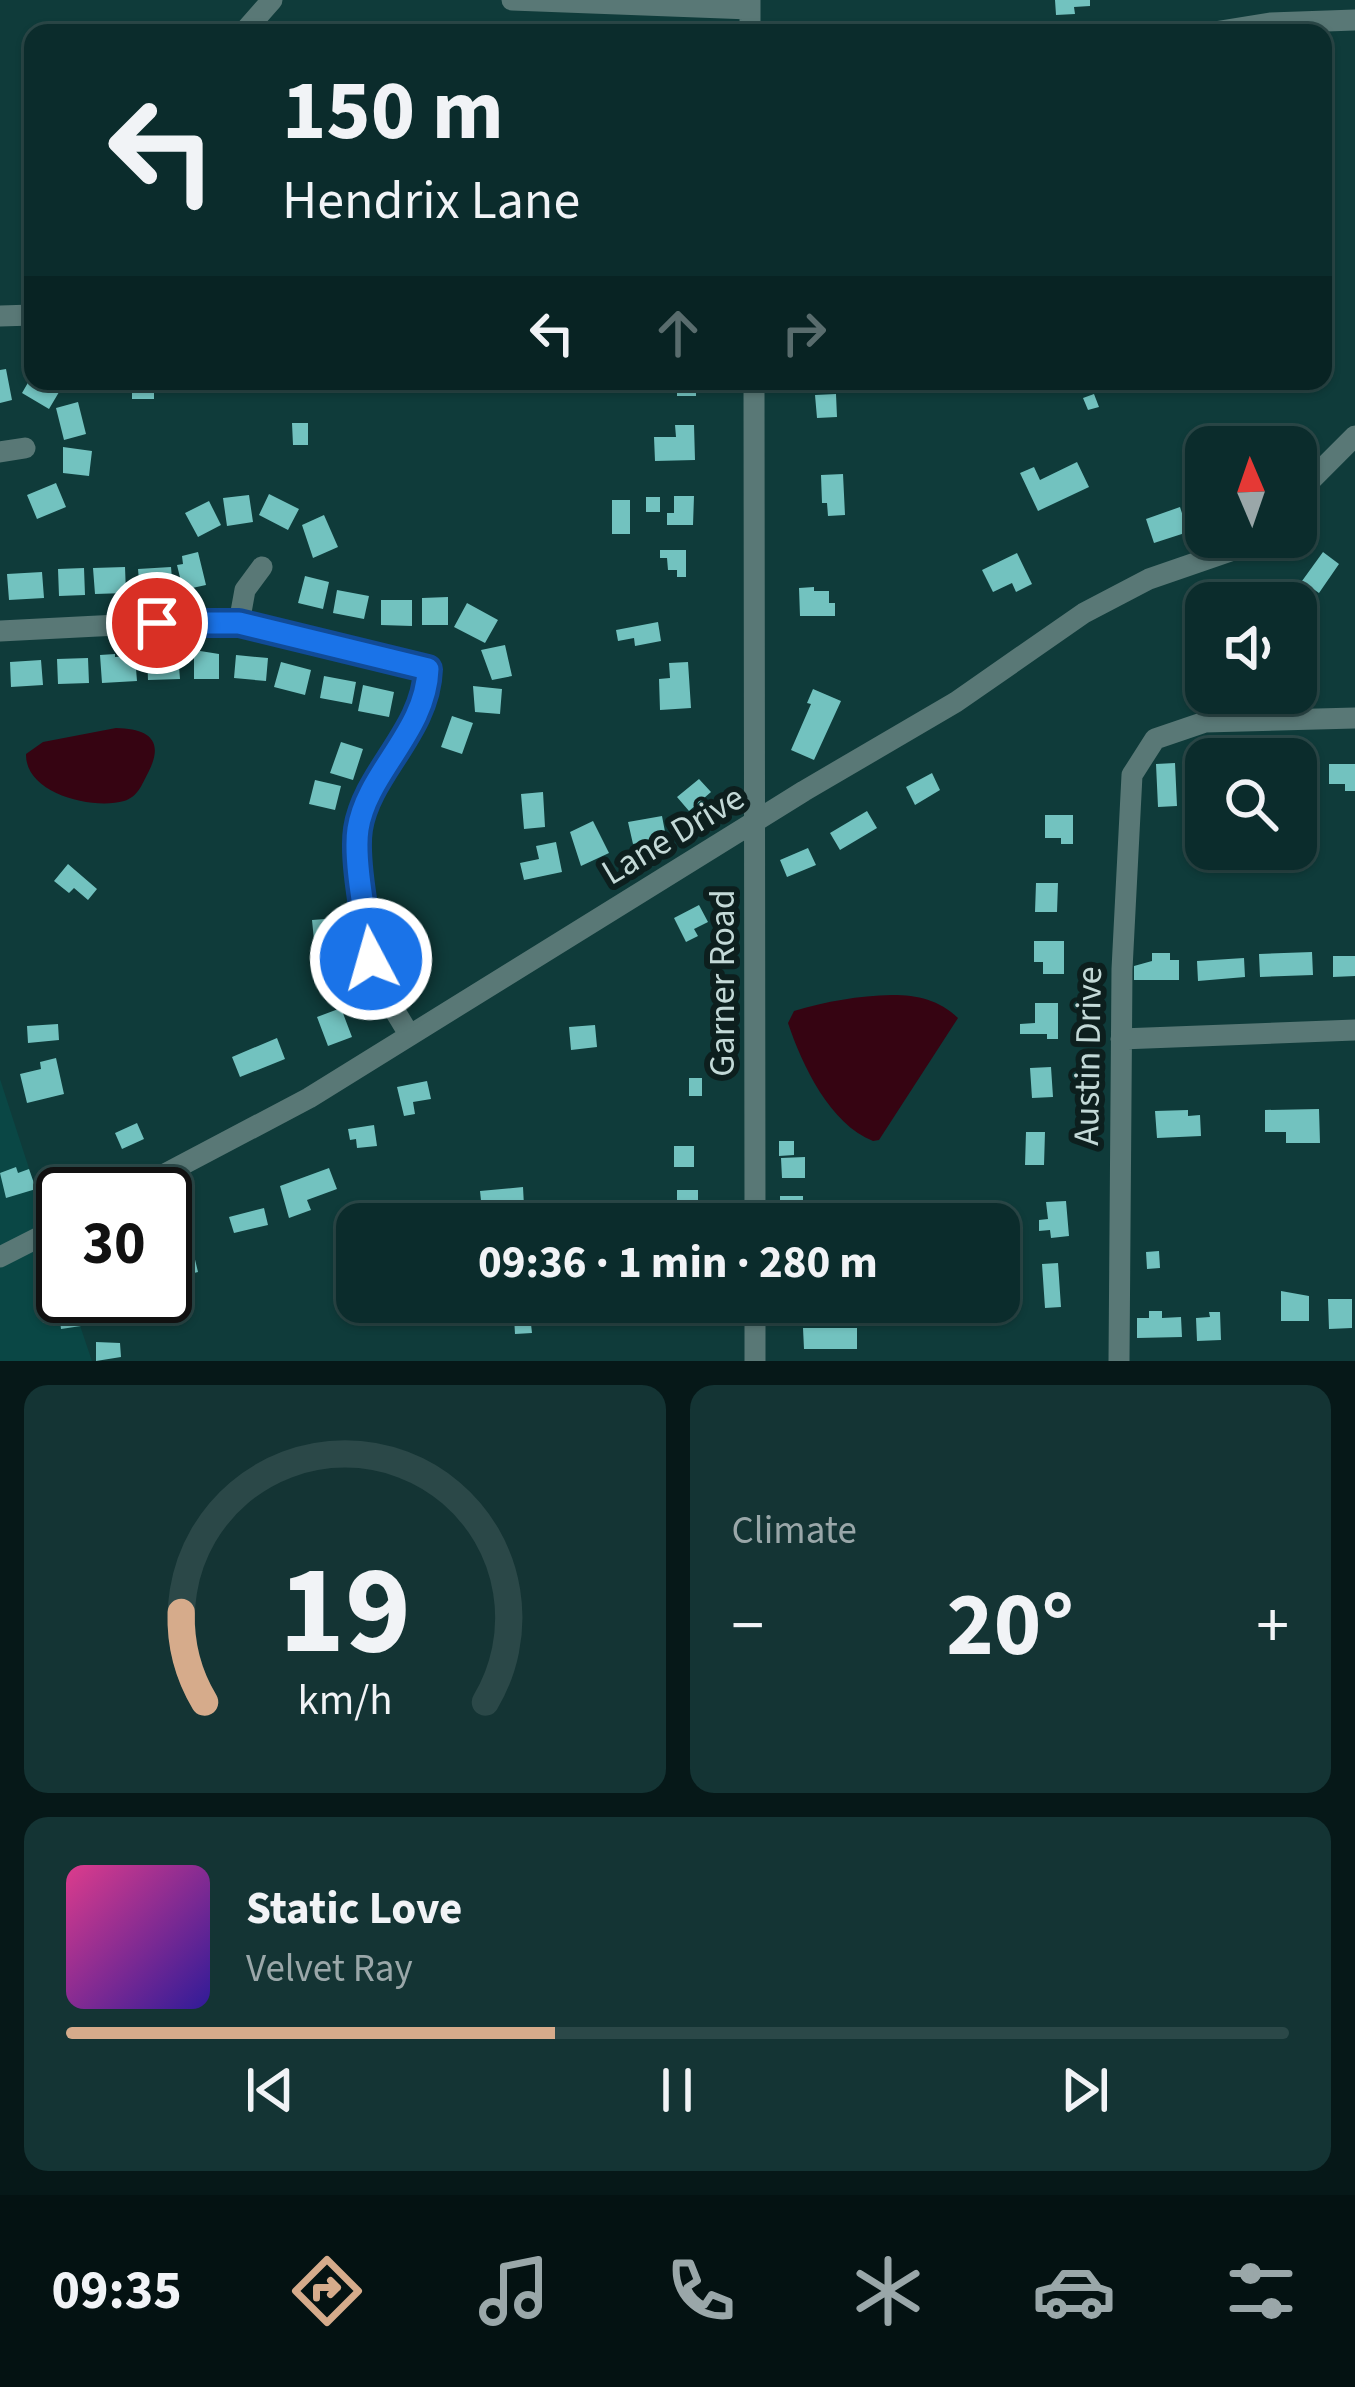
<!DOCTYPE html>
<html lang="en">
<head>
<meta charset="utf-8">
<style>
  :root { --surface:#0b2c2c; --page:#143434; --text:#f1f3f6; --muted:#9aa7a9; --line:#2b4848; --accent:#d6ab8b }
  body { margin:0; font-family:"Source Sans 3",sans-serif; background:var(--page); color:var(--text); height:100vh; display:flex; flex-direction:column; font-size:45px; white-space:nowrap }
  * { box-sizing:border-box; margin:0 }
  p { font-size:39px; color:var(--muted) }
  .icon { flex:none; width:66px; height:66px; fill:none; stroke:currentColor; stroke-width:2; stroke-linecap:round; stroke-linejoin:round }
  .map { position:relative; height:1361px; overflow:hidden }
  .details { display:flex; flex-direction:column; gap:24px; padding:24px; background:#061818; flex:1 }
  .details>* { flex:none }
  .guide { position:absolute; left:24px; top:24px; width:1308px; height:366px; border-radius:24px; box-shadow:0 3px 9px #0004,0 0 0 3px var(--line); background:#0b2c2c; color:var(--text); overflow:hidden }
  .needle { width:78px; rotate:358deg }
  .fabs { position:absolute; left:1185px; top:426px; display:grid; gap:24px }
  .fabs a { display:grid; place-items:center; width:132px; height:132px; border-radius:24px; background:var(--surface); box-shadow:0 3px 9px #0004,0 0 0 3px var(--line); font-size:60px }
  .speed { position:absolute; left:36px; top:1167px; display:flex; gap:24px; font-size:60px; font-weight:700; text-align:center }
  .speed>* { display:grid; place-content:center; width:156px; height:156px; border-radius:50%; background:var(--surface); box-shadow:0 3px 9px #0004,0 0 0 3px var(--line); line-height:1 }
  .speed .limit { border:6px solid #111; border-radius:18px; background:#fff; color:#111 }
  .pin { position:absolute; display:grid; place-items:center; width:102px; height:102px; color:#fff; margin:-51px; border:6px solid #fff; border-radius:50%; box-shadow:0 3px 12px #0007 }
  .me { position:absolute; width:132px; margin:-66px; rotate:354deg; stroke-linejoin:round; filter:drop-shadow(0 0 9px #0008) }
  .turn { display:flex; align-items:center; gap:42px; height:252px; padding:0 60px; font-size:54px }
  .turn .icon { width:156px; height:156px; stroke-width:2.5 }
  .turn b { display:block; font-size:84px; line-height:102px }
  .lanes { display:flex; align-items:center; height:114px; padding:0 60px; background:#0003; justify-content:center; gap:60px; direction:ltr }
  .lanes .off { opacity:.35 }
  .big { font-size:90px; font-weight:700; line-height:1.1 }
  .details .tile { flex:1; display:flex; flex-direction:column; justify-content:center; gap:18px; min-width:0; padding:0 42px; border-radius:24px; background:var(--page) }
  .details .dial { align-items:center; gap:0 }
  .dial svg { height:312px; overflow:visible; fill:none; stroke:var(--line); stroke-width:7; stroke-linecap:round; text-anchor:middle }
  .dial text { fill:var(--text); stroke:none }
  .song { display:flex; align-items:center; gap:36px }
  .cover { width:144px; height:144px; border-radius:18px; background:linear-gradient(135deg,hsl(330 70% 55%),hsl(250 70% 35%)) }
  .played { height:12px; border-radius:6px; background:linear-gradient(90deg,var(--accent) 40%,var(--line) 40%) }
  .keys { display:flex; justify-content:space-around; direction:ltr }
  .heat { display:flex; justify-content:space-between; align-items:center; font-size:66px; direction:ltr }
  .details .tiles { flex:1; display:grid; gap:24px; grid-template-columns:1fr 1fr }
  .tile:last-child { grid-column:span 2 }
  .trip { position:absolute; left:336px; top:1203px; width:684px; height:120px; border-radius:24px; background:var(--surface); box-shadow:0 3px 9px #0004,0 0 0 3px var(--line); font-weight:700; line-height:120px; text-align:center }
  .tabs { display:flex; height:192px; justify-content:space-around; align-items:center; background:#041212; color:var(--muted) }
  .tabs .icon { width:84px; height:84px }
  .tabs .current { color:var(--accent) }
  .tabs b { font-size:54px; color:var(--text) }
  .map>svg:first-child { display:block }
</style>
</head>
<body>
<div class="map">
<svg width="1355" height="1361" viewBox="0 0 1355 1361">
  <rect width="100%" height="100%" fill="#0f3b3a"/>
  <path fill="#0a4745" d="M0 1079 63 1273V1296H70L92 1361H0Z"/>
  <path fill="#360412" d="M116 728C149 729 165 740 148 773 142 784 138 797 124 801 93 810 25 794 26 754L43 742Z
    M892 995C918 995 939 1000 958 1018L879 1140 873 1141C830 1124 802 1065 788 1023L794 1011C827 1001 858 996 892 995Z"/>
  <path fill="#72c2bf" d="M1055 0H1090V6L1074 7 1075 14 1056 15Z
    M787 26H819V33H787Z
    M6 369 12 400 0 403V370Z
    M33 374V381H52L62 387 49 409 22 393Z
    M132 381H164V390H154V399H132Z
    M208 381H235V388H208Z
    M264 381H303V387L265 388Z
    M328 381H370L371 389H328Z
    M458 381H497V386H458Z
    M554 381H579V391L554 390Z
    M677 381H696V396H677Z
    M836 394 837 417 817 418 815 395Z
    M1094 394 1099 407 1088 410 1083 398Z
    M78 402 86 434 64 440 56 408Z
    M292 423H308V445H293Z
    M675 425H694L695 460 655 461 654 437H676Z
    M63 447 92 451 89 476 63 473Z
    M1077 462 1089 487 1038 511 1020 473 1034 467 1040 480Z
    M843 474 845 515 828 516 827 503H822L821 475Z
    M56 483 66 507 37 519 27 495Z
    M1206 492V525L1200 526 1191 497Z
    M269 494 299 509 288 530 259 515Z
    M249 495 253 522 227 526 223 498Z
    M674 496H694L693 525H667V513H674Z
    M646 497H660V512H646Z
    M612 500H630V534H612Z
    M209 501 221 525 198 537 185 513Z
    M1180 507 1188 532 1154 543 1146 519Z
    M324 515 338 547 313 558 302 525Z
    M660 550H686V577H677V570H668L667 558H660Z
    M198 552 206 585 183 590 177 565 183 564 182 556Z
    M1323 552 1339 564 1319 593 1302 581Z
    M1017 553 1032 584 1016 592 1012 583 993 592 982 570Z
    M125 567 126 593 95 594 93 568Z
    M171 567 173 590 140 592 138 569Z
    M84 568 85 595 59 596 58 569Z
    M42 572 44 598 9 600 7 574Z
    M305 576 329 582 323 609 298 603Z
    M814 587V591H829V603H835V616H800L799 588Z
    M337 590 369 596 364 619 333 613Z
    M448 597V625H422V598Z
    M381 600H412V626L381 625Z
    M467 603 498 620 485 643 454 627Z
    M658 622 661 641 635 646 634 638 618 641 616 630Z
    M505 645 512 676 492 680 481 650Z
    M194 650 219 654V679H194Z
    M147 651 178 654 180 679 148 680Z
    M115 654V657L135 656 137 681 102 683 100 655Z
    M236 655 268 658 266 681 234 678Z
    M88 658 89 683 58 684 57 659Z
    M41 660 43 685 11 687 10 662Z
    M281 662 311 670 305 695 274 687Z
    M688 662 691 708 660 710 659 679 670 678 669 663Z
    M324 676 356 682 352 704 320 698Z
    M363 685 394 692 389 717 358 711Z
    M473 686 502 689 500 714 475 712Z
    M813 689 841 701 814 760 791 750 811 704 807 703Z
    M452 716 473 723 462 754 441 747Z
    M341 742 363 749 353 780 330 773Z
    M1175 763 1177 806 1158 807 1156 764Z
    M1206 764V783H1198L1197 765Z
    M1329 764H1355V791H1345V784H1329Z
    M932 773 940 790 915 805 906 787Z
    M699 779 711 792 689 811 677 797Z
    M315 780 341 786 335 810 309 804Z
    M543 792 545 827 524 829 521 794Z
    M1206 809V826L1192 827 1191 810Z
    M867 811 877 828 840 850 830 833Z
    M1045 815H1073V844H1061V838H1045Z
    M662 816 666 837 633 844 628 822Z
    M593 821 609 853 581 866 570 832Z
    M556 842 562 872 524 880 520 863 539 859 536 846Z
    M808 848 816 865 787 877 780 860Z
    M68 864 97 889 88 900 74 888 69 893 54 881Z
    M1036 883H1058L1057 912H1035Z
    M699 905 708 922 694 929 698 936 686 942 674 918Z
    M338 918 335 949 315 950 312 920Z
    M1034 941H1064V974H1043V962H1034Z
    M1312 952 1313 975 1260 977 1259 954Z
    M1152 953H1170V960H1179V980H1134V966L1152 961Z
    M1333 956H1355V976L1333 977Z
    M1244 958 1245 977 1198 981 1197 961Z
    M341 959 349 989 323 996 315 966Z
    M1035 1003H1058V1039H1047V1034H1020V1024L1035 1023Z
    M341 1008 352 1037 328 1046 317 1017Z
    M58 1024 59 1040 28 1043 27 1026Z
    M595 1025 597 1047 571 1050 569 1027Z
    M277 1038 285 1059 240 1077 232 1057Z
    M56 1058 64 1094 27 1103 20 1074 41 1069 40 1062Z
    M1051 1067 1053 1097 1032 1098 1030 1068Z
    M689 1078H702V1096H689Z
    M427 1081 431 1099 413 1102 415 1114 404 1116 397 1087Z
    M1319 1109 1320 1143H1286V1132H1265V1110Z
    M1188 1110V1116L1200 1115 1201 1136 1157 1138 1155 1111Z
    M137 1123 144 1139 122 1149 115 1133Z
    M374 1125 377 1146 357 1148 356 1139 350 1140 348 1129Z
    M1026 1132H1045L1044 1165H1025Z
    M779 1141H794V1155L779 1156Z
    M674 1146H694V1167H674Z
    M805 1157V1178H782L781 1158Z
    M16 1167 18 1173 29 1169 36 1189 6 1198 0 1173Z
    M329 1168 337 1189 307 1200 311 1210 289 1218 280 1186Z
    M523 1187 524 1206 482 1210 480 1191Z
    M677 1190H698V1224H677Z
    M780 1196H803V1224H780Z
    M1066 1201 1069 1236 1051 1238 1050 1230 1039 1231V1220L1048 1219 1046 1202Z
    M264 1208 268 1225 234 1233 229 1217Z
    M192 1247 198 1272 170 1279 165 1272V1253Z
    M1159 1251 1160 1268 1147 1269 1146 1252Z
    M1058 1263 1061 1307 1045 1308 1042 1264Z
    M63 1284V1296H77L81 1326 61 1329 60 1320 43 1323 39 1294 49 1293 48 1286Z
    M1281 1291 1309 1296V1321H1281Z
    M1328 1299H1352V1328L1329 1329Z
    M475 1302V1316H451V1303Z
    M1149 1311H1162V1318L1181 1317 1182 1337 1137 1338V1318H1149Z
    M1209 1312H1220L1221 1340 1197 1341 1196 1318 1210 1317Z
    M530 1315 532 1333 515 1334 514 1317Z
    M803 1328H857V1349H804Z
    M96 1342 120 1343 121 1357 96 1361Z"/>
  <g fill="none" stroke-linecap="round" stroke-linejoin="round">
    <path stroke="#597876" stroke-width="21" d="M512 0 750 9
      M750 0V33
      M243 33 272 0
      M1208 33 1270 23 1355 20
      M0 316 33 315
      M754 381 755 1224
      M0 452 25 448
      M1296 495 1355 436
      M239 623 245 590 262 567
      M0 631 196 621 239 623 428 669C426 720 389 759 367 803 351 834 364 945 377 978 385 998 399 1016 409 1035
      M1121 1039 1355 1030
      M127 1194 309 1098 804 791 956 702 1084 613 1149 579 1236 549 1254 537
      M0 1257 63 1225
      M755 1302V1361
      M1119 1361 1122 969 1132 775 1155 739 1205 722 1355 718"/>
  </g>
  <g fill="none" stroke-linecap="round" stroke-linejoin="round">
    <defs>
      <path id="route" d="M157 623H239L428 669C426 732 367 772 358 829 353 861 367 925 371 959"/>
    </defs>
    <use href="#route" stroke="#114b97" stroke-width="30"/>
    <use href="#route" stroke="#1a73e8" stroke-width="21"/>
  </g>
  <g text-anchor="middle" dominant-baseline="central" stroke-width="12" stroke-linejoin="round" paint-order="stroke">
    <g font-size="36" fill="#c3d9d7" stroke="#0d1f1e">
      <text transform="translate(673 835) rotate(-31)">Lane Drive</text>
      <text transform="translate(722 983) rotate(-90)">Garner Road</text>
      <text transform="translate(1088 1056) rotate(-89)">Austin Drive</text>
    </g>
  </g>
</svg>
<div class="fabs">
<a><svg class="needle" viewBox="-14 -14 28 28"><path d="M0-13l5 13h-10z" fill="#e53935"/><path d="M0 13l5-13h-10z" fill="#9aa7a9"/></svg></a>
<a><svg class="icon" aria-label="sound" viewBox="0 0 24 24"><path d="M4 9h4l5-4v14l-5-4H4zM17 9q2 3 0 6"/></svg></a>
<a><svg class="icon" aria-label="search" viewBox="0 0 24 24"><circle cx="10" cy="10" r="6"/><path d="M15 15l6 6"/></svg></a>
</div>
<div class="speed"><div class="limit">30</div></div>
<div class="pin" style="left:157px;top:623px;background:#d93025"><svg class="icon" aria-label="arrive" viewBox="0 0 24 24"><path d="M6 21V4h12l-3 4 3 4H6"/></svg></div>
<svg class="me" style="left:371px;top:959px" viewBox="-20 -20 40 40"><circle r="17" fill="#1a73e8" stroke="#fff" stroke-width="3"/><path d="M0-11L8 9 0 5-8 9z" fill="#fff"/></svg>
<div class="trip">09:36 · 1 min · 280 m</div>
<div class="guide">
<div class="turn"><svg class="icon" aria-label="left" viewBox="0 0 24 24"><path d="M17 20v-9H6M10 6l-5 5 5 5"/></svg><div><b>150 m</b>Hendrix Lane</div></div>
<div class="lanes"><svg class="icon" aria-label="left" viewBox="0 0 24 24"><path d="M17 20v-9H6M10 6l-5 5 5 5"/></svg><svg class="icon off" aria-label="ahead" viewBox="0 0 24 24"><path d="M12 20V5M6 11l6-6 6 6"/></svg><svg class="icon off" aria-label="right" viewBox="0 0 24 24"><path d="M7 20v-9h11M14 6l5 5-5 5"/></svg></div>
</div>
</div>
<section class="details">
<div class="tiles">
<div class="tile dial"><svg viewBox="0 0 100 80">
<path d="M14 69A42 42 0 1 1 86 69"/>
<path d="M14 69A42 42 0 0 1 8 46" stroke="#d6ab8b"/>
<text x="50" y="56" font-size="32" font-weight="700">19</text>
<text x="50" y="72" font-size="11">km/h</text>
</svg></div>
<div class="tile"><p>Climate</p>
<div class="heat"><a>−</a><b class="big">20°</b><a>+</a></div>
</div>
<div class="tile">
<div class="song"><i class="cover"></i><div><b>Static Love</b><p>Velvet Ray</p></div></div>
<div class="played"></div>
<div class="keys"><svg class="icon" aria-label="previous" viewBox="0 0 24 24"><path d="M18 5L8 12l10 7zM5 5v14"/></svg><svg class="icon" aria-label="pause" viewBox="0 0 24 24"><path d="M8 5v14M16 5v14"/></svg><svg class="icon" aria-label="next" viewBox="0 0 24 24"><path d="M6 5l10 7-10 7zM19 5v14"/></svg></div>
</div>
</div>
</section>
<nav class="tabs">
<b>09:35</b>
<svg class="icon current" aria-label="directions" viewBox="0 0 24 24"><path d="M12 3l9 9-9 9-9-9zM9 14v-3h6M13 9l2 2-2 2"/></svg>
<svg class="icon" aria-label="music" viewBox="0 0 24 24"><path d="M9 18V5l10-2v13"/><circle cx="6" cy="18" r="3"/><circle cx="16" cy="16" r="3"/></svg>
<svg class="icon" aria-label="phone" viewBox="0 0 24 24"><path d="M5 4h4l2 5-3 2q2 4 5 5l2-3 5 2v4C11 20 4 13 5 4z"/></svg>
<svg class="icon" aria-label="climate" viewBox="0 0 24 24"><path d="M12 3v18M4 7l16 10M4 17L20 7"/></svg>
<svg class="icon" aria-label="car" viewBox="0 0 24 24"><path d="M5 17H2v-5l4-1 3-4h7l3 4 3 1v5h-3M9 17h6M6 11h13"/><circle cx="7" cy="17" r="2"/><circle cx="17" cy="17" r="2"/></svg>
<svg class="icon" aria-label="filters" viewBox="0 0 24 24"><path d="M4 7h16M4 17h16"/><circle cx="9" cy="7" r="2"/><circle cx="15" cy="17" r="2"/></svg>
</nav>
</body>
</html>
